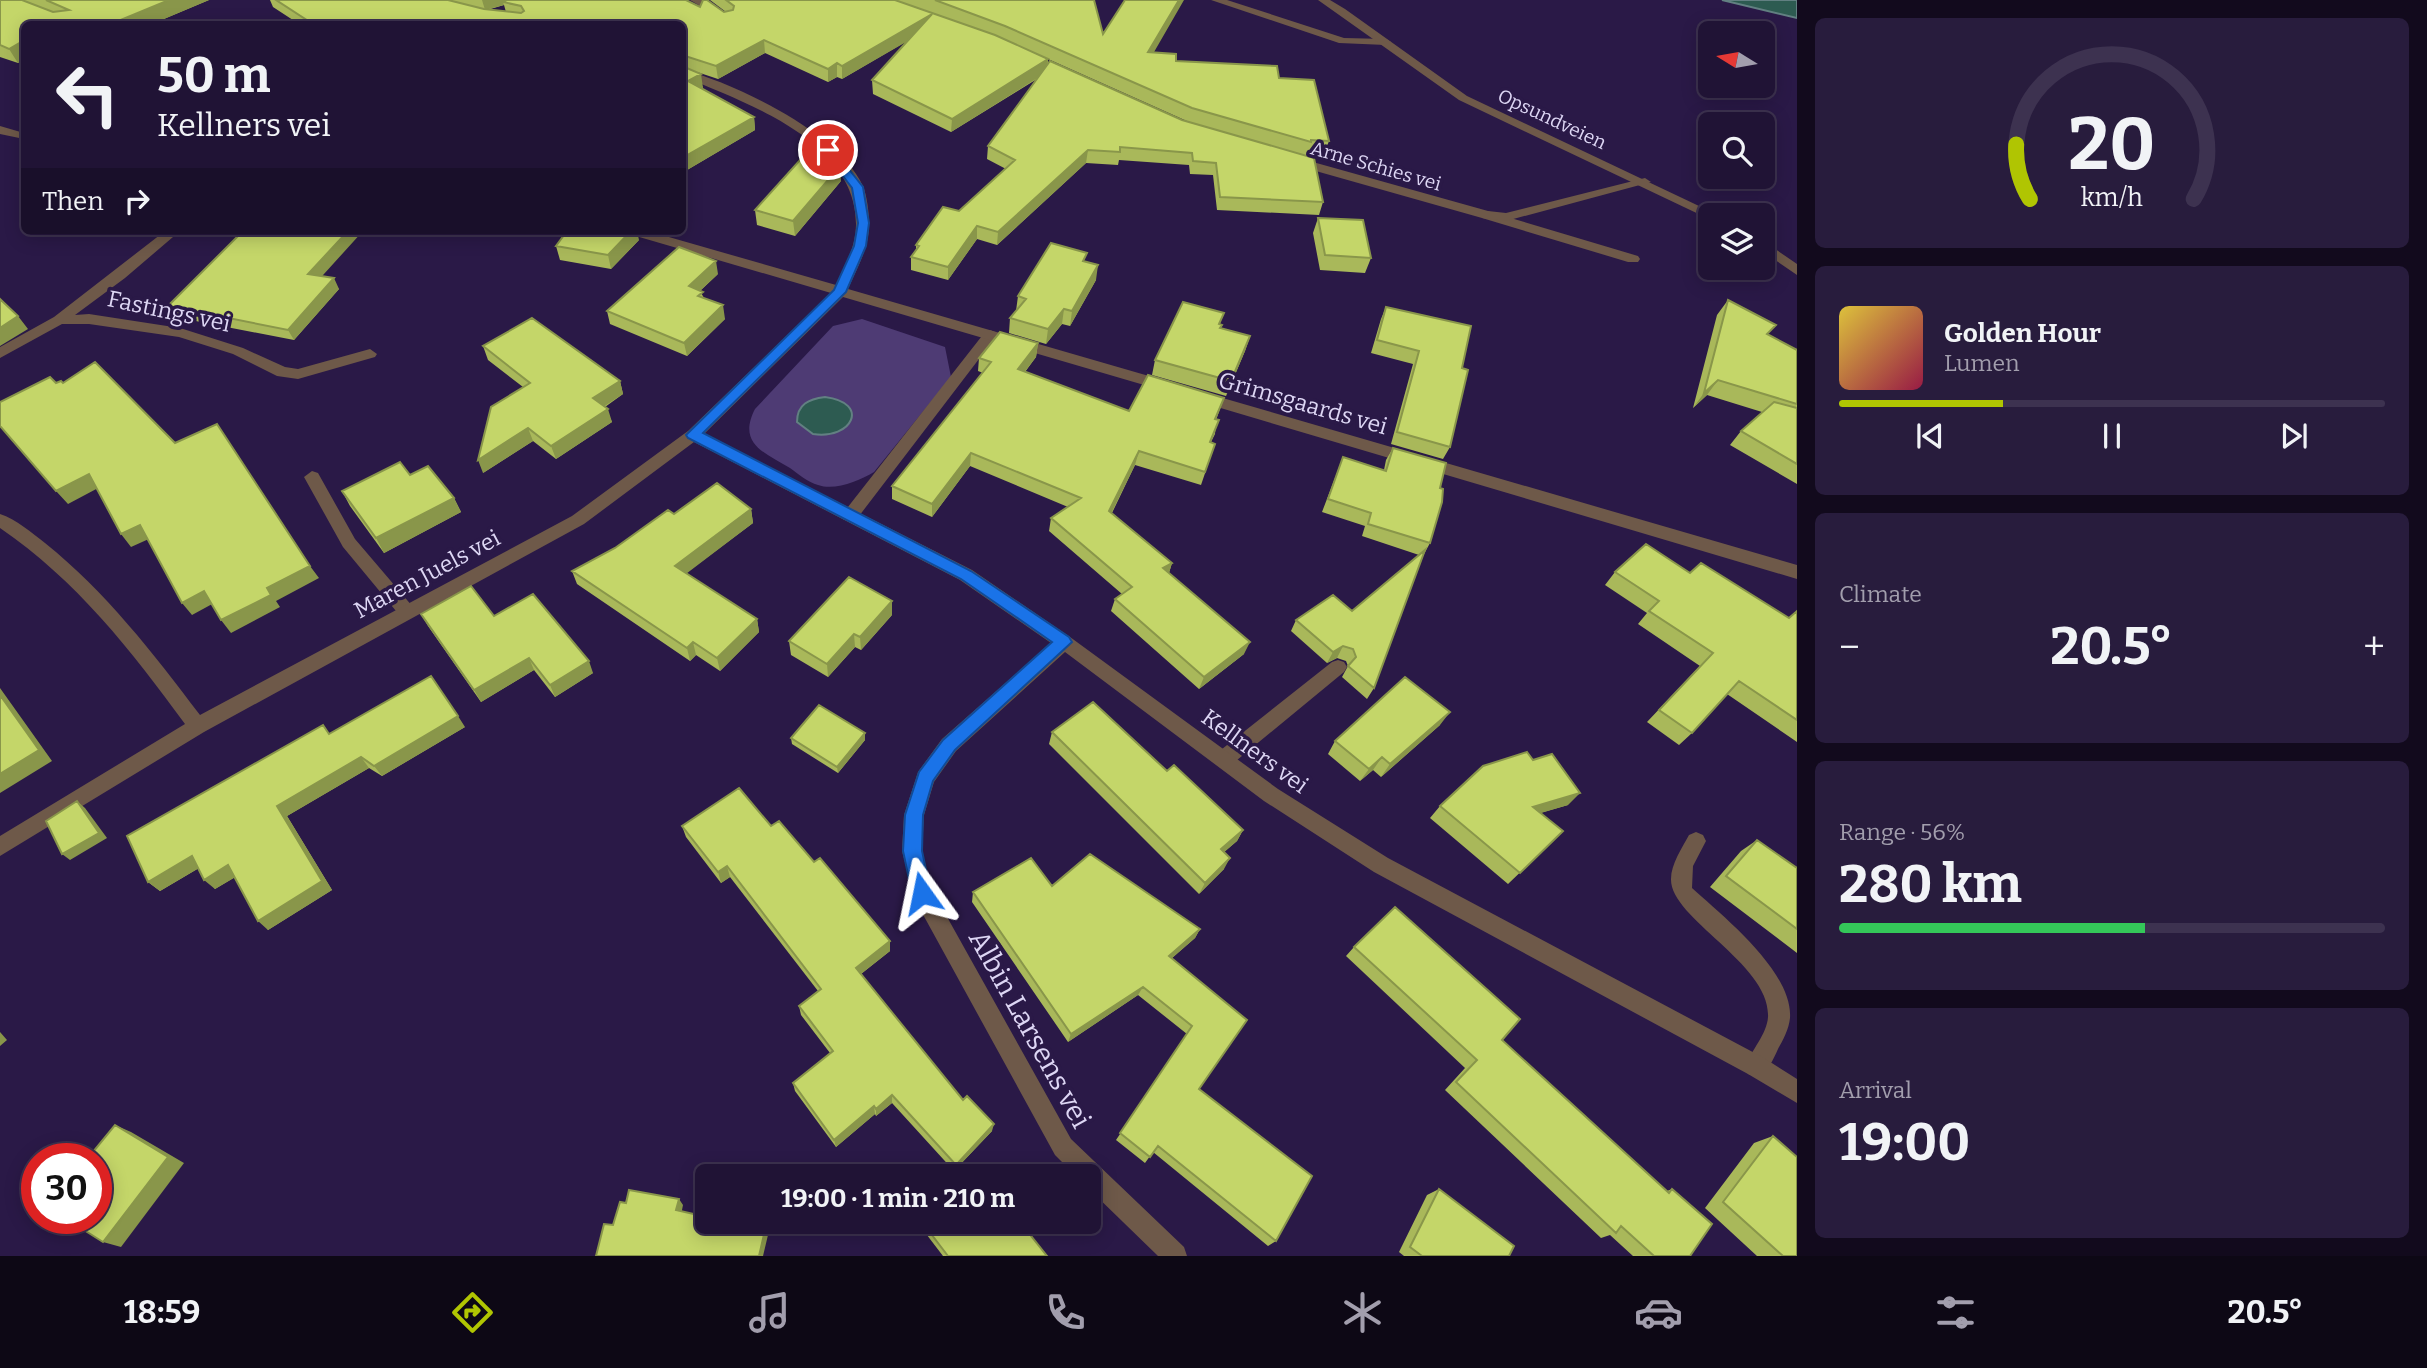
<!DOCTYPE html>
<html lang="en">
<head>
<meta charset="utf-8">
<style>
  :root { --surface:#201335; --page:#281c3d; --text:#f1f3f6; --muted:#a29ead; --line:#3d3250; --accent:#b0c502 }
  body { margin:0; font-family:Bitter,serif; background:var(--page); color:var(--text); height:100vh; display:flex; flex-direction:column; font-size:26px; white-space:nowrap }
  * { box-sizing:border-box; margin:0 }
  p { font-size:23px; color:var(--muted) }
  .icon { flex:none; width:38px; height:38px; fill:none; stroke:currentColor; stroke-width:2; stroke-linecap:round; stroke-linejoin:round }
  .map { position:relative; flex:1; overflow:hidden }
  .details { display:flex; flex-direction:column; gap:18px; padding:18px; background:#120a1d; width:630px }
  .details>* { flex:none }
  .hud { position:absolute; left:21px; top:21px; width:665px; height:214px; border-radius:10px; box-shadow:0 4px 18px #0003,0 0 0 2px var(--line); background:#201335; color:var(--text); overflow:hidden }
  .needle { width:46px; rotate:281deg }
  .controls { position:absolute; left:1698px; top:21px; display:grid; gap:14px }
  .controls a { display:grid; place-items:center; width:77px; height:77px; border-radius:10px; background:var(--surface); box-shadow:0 4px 18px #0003,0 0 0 2px var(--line); font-size:35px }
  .speed { position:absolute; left:21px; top:1143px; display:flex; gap:14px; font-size:35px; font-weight:700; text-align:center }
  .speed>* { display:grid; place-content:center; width:91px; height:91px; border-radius:50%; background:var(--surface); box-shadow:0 4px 18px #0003,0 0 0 2px var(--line); line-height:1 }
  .speed .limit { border:10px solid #d22; background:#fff; color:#111 }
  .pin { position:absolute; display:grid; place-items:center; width:60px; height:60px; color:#fff; margin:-30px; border:4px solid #fff; border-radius:50%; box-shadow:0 2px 7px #0007 }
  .me { position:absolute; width:77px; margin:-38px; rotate:348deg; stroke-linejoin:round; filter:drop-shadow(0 0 5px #0008) }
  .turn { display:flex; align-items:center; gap:24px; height:147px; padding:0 21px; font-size:32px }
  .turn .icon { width:91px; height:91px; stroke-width:2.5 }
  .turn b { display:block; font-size:49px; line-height:60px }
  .then { display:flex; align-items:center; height:66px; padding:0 21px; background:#0003; gap:14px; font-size:26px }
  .big { font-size:52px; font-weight:700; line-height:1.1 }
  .details .card { flex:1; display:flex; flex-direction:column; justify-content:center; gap:10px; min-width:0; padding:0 24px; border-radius:10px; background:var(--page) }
  .details .dial { align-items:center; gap:0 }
  .dial svg { height:182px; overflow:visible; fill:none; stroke:var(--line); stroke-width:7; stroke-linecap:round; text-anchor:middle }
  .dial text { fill:var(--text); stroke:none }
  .song { display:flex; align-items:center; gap:21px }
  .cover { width:84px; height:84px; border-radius:10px; background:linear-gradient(135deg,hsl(50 70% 55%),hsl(340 70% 35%)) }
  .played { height:7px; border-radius:4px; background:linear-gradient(90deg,var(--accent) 30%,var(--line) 30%) }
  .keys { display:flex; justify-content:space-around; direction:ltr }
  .heat { display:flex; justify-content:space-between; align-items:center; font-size:38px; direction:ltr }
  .charge { height:10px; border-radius:5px; background:linear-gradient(90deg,#34c759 56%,var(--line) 0) }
  .trip { position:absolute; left:695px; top:1164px; width:406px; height:70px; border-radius:10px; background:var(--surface); box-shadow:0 4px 18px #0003,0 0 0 2px var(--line); font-weight:700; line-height:70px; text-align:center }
  .tabs { display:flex; height:112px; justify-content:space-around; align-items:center; background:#0d0815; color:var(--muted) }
  .tabs .icon { width:49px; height:49px }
  .tabs .selected { color:var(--accent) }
  .tabs b { font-size:32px; color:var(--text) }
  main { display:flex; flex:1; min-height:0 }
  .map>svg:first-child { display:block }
</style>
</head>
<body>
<main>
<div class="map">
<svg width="1797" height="1256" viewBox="0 0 1797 1256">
  <rect width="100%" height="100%" fill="#2a1947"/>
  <path fill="#4e3b74" d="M862 319 945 347 951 377 874 472C859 481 835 491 818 485 808 482 798 474 790 468 765 453 737 444 755 409L833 326Z"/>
  <path fill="#2d5b51" stroke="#628082" stroke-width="2" d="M1722 0H1797V18Z
    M825 397C871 403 852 440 813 434L797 422C797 404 809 399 825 397Z"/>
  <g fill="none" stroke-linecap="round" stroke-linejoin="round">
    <path fill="#6e5949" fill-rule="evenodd" d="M690 0H703L726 14 717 16Z
      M1211 0H1227L1344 38 1386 39 1391 42 1386 45 1339 43Z
      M1487 211 1638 256 1640 259 1638 262H1628L1482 218V212Z
      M165 231H180L125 278 75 315 89 314 180 328 243 348 285 367 298 369 370 349 377 354 375 357 298 379 277 376 233 354 179 337 89 324H62L0 358V347L54 317Z
      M990 330 995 332V338L856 520H844L842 516 844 512 985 332Z
      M312 471 318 473 355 539 413 607 416 612 413 617H401L343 547 304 477Z
      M1338 660 1344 662 1347 667 1344 672 1231 765 1224 767 1217 765 1215 759 1217 753 1332 662Z
      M1696 832 1703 835 1706 841 1693 866 1692 888C1724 917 1793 972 1790 1018 1789 1029 1783 1040 1778 1049 1773 1060 1768 1072 1756 1077L1748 1074 1745 1066C1751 1051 1767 1034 1768 1017 1771 964 1670 919 1671 879 1671 864 1682 848 1689 835Z"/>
    <path fill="#6e5949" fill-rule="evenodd" d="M682 69C738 85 838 132 863 186 867 196 869 213 869 223 870 246 857 268 848 289L1173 383 1175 387 1168 392 843 297 704 434 972 570 1070 637 1278 789 1388 858 1764 1058 1797 1079V1103L1748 1074 1374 872 1264 801 1065 652 956 751 934 782 924 815 922 851 932 890 1071 1139 1184 1247 1187 1256H1158L1088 1188V1176H1076L1055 1155 915 900 902 851 904 815 918 772 942 739 1051 643 960 580 694 442 584 524 204 732 0 856V836L185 724C131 650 76 580 0 528V514C16 519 32 533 45 543 106 592 153 653 200 715L572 516 688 431 831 293 629 234 627 231H648L836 285C845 266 856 246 856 225 857 141 746 103 682 76Z
      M0 126 24 133V139L0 134Z
      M1295 157 1488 211 1506 213 1645 178 1651 182 1506 221 1482 218 1291 164V158Z
      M1202 392 1797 565V579L1197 401 1195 397Z"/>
    <path fill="#6e5949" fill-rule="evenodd" d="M1318 0H1330L1345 9 1467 96 1718 215 1707 218 1459 100Z
      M1762 240 1797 264V275L1762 251Z"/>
  </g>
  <path fill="#a9b85a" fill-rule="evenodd" d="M0 0H209L152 24H24V59L18 63 0 57Z
    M270 0H686L700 7 724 12H726L710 0H1094L1103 34 1176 61 1279 78 1329 141 1324 154H1308L1307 156 1323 202 1319 215 1217 210 1213 175 1190 174 1189 165 1119 160 1118 165 1086 163 997 245 977 239 948 280 911 270V257L916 251V245L959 211 1006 169 987 159 988 146 1037 79 951 132 873 94 872 80 907 41 842 79 837 77 828 82 765 53 718 79 697 72 703 88 701 89 754 117 755 130 682 173V24H299L273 7ZM504 5 506 12 487 10ZM1048 59 1189 122 1182 120 1048 63Z
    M841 181 795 236 757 225 755 210Z
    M1318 218 1371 258 1365 273 1320 270 1313 233Z
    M639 240 611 269 560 260 556 246Z
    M1086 262 1096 280 1070 326 1062 324 1046 344 1009 333 1010 318 1016 311 1018 296Z
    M718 274 700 291 704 298 725 319 687 356 610 324 607 311Z
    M322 276 339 289 294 340 175 317 168 306Z
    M1728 300 1768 335 1797 350V484L1730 445 1741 431 1762 412 1707 395 1693 408 1717 315Z
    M1386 307 1462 368 1450 447 1443 459 1391 444 1413 364 1371 353 1381 319Z
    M1220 325 1221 328 1250 336 1245 351 1226 396 1152 375 1155 360Z
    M1038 343 1036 357 1025 372 1129 411 1224 398 1216 420 1215 434 1211 442 1215 444 1201 485 1135 465 1112 513 1172 563 1169 573 1244 654 1199 689 1111 611 1115 599 1122 594 1049 531 1051 518 1068 507 970 466 932 517 892 499V486L983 373 978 371 979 358Z
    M483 346 620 381 623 394 605 407 612 422 556 459 533 441 483 473 523 387 488 360Z
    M1393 448 1440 488 1430 543 1423 556 1374 688 1367 699 1342 677 1348 666 1346 661 1337 658 1327 663 1291 631 1296 620 1352 611 1419 555 1362 536 1365 526 1322 512 1343 457 1384 470 1386 460Z
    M410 475 454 498 461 512 384 553 350 506 342 491Z
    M751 509 753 523 686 573 757 619 759 632 720 671 696 655 690 661 577 584 572 571 615 548 674 514Z
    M1615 572 1690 573 1789 618 1797 611V742L1727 694 1692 733 1679 745 1647 722 1700 666 1638 624 1647 613 1605 585Z
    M421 614 494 616 593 673 555 697 534 670 481 702 428 626Z
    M892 615 861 650 855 647 828 677 791 655 789 641Z
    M1440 725 1381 777 1373 770 1360 781 1328 754 1335 741Z
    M465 727 382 776 369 768 287 816 332 890 268 930 235 877 215 889 199 868 160 891 148 882 330 734Z
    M1052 732 1167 771 1243 830 1237 841 1224 852V869L1199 894 1049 744Z
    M865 733V740L838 773 792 744 791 738Z
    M1568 805 1540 813 1563 831 1508 884 1430 818 1440 806Z
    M682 826H771L814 862 890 951 861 974 963 1100 992 1131 954 1171 892 1103 876 1116 875 1114 836 1147 795 1091 793 1083 830 1053 801 1015 799 1006 818 991 730 877 721 883 686 837Z
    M1757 840 1797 868V953L1710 887 1741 851Z
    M1052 886 1200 929 1195 938 1172 958 1247 1020 1199 1089 1276 1241 1268 1246 1153 1152 1145 1163 1116 1140 1187 1034 1138 995 1068 1042 972 902 973 892Z
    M1354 947 1502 1040 1667 1191 1672 1189 1690 1256H1633L1610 1235 1601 1238 1445 1090 1465 1068 1346 956Z
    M1773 1136 1797 1256H1757L1705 1208 1754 1143Z
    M1439 1189 1509 1256H1404L1399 1252 1427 1195Z
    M917 1222H1020L1047 1256H943Z"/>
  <path fill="#89964a" d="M169 0H209L152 24H111Z
    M482 0H519L503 2 504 5 485 10Z
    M1179 0H1184L1146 66 1148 52Z
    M932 14V27L842 79V66Z
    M764 40 765 53 718 79 716 66Z
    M23 41 24 45V59L18 63 9 49Z
    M1048 59 1047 72 951 132 952 119Z
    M837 63V77L828 82V69Z
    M701 74 703 88 690 95 688 81Z
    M754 117 755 130 682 173V158Z
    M1088 150 1086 163 997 245 998 232Z
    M840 166 841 181 795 236 793 221Z
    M977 226V239L948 280V267Z
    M348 231H363L314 285 308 274Z
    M631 231H637L639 240 611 269 608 255Z
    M716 261 718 274 691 299 689 286Z
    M1098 265 1096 280 1070 326 1072 311Z
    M334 278 339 289 294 340 288 330Z
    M723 305 725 319 687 356 684 343Z
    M1064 309 1062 324 1046 344 1048 329Z
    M18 316 28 329 0 346V328Z
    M1250 336 1245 351 1226 396 1231 381Z
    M1038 343 1036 357 1016 383 1018 369Z
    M1718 380 1707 395 1693 408 1704 393Z
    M620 381 623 394 597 411 593 398Z
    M608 409 612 422 556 459 551 446Z
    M528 428 533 441 483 473 478 460Z
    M1139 451 1135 465 1106 524 1109 511Z
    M971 453 970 466 932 517V504Z
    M89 474 100 487 68 504 56 491Z
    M454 498 461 512 384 553 376 538Z
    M751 509 753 523 678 580 675 566Z
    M140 525 151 538 131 547 121 534Z
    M1172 563 1168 576 1163 568Z
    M310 566 319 578 276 601 280 607 231 633 221 620 267 588Z
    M204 591 214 603 192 615 182 603Z
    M892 601V615L861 650 860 637Z
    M757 619 759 632 720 671 717 658Z
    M854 634 855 647 828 677 827 664Z
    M693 642 696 655 690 661 687 648Z
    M1250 642 1244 654 1199 689 1204 677Z
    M1343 646 1337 658 1327 663 1333 652Z
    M529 658 534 670 481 702 474 690Z
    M589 661 593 673 555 697 550 685Z
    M0 688 52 761 0 793Z
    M1450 712 1440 725 1381 777 1390 764Z
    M458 716 465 727 382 776 374 766Z
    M865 733V740L838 773 837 767Z
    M361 757 369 768 287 816 332 890 268 930 258 921 277 806Z
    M1382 757 1373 770 1360 781 1369 769Z
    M1580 793 1568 805 1521 819 1533 807Z
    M77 801 85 808 107 838 70 860 62 854Z
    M1243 830 1237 841 1215 860 1221 849Z
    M192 856 204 865 160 891 148 882Z
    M1230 858 1224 869 1199 894 1205 883Z
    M228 865 239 875 215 889 204 880Z
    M727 866 730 877 721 883 718 872Z
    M1200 929 1195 938 1164 965 1169 956Z
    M890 941V951L857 977 856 968Z
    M1143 987 1138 995 1068 1042 1071 1034Z
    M0 1032 7 1040 0 1046Z
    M892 1095V1103L876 1116V1109Z
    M874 1106 875 1114 836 1147 834 1140Z
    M994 1124 992 1131 954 1171 956 1165Z
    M115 1125 131 1132 184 1163 121 1247 103 1242Z
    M679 1199 683 1205 681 1215 676 1210Z
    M765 1230 768 1235 763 1256H759Z"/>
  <path fill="#c4d669" stroke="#89964a" stroke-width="2" d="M0 0H22L53 12 69 10 46 0H169L111 24H24V42L23 41 9 49 0 45Z
    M276 0H448L484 9 521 13 524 11 521 6 503 2 507 0H686L700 7 703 0H707L724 12 733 10 734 6 726 0H895L995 35 1048 59 952 119 872 80 932 14 842 66 837 63 828 69 764 40 716 66 682 55V24H313Z
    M935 0H1094L1103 34 1125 0H1179L1148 52 1176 54V61L1277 66 1279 78 1314 80 1329 141 1311 140V142L1192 108 1005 26Z
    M1050 61 1182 120 1314 158 1323 202 1220 197 1216 163 1193 161 1192 153 1120 147V152L1088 150 998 232 977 226 948 267 911 257 919 246 916 245 943 207 959 211 1015 160 988 146Z
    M682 66 701 74 688 81 754 117 682 158Z
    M819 139 840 166 793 221 755 210Z
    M1318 218 1363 220 1371 258 1325 255Z
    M243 231H348L308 274 334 278 288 330 168 306Z
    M567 231H631L608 255 556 246Z
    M1051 243 1087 253 1083 261 1098 265 1072 311 1064 309 1048 329 1010 318 1026 299 1018 296Z
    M679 247 716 261 689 286 703 292 698 296 723 305 684 343 607 311Z
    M0 299 18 316 0 328Z
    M1728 300 1776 325 1767 334 1797 350V404L1718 380 1704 393Z
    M1183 302 1224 313 1219 324 1222 325 1220 328 1250 336 1231 381 1155 360Z
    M1386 307 1471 326 1462 368 1468 370 1450 447 1397 432 1419 351 1377 340Z
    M532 318 620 381 593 398 608 409 551 446 528 428 478 460 491 407 530 383 483 346Z
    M1000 332 1038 343 1018 369 1129 411 1148 375 1224 398 1215 419 1219 420 1210 442 1215 444 1205 472 1139 451 1109 511 1172 563 1163 568 1250 642 1204 677 1115 599 1132 587 1051 518 1081 498 971 453 932 504 892 486 991 362 979 358Z
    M95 362 175 443 217 424 310 566 267 588 271 595 221 620 204 591 182 603 140 525 121 534 89 474 56 491 0 426V402L50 377 56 383 61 381 63 383Z
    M1774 402 1797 408V464L1741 431Z
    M1393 448 1446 463 1440 488 1443 489 1442 502 1430 543 1368 524 1371 513 1328 499 1343 457 1386 471Z
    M400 462 410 475 428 466 454 498 376 538 342 491Z
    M717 483 751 509 675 566 757 619 717 658 693 642 687 648 572 571 615 548 668 510 674 514Z
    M1646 544 1690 573 1701 563 1789 618 1797 611V720L1739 681 1692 733 1659 710 1713 653 1649 611 1659 601 1615 572Z
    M1425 550 1374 688 1348 666 1356 657 1353 649 1343 646 1333 652 1296 620 1333 595 1352 611Z
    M849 577 892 601 860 637 854 634 827 664 789 641Z
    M471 586 494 616 533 594 589 661 550 685 529 658 474 690 421 614Z
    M431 676 458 716 374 766 361 757 277 806 322 881 258 921 228 865 204 880 192 856 148 882 127 836 323 725 329 734Z
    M1405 677 1450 712 1390 764 1382 757 1369 769 1335 741Z
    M0 695 39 750 0 774Z
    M1093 702 1167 771 1174 765 1243 830 1221 849 1230 858 1205 883 1052 732Z
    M819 705 865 733 837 767 791 738Z
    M1527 752 1533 760 1552 754 1580 793 1533 807 1563 831 1520 873 1440 806 1483 766Z
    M739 788 771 826 779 821 814 862 820 858 890 941 856 968 963 1100 967 1096 994 1124 956 1165 892 1095 876 1109 874 1106 834 1140 793 1083 833 1051 799 1006 821 989 727 866 718 872 682 826Z
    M77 801 99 833 62 854 46 821Z
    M1757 840 1797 868V929L1726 876Z
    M1090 854 1200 929 1169 956 1247 1020 1199 1089 1312 1176 1276 1241 1158 1146 1150 1157 1120 1133 1192 1026 1143 987 1071 1034 973 892 1031 858 1052 886Z
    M1395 907 1520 1019 1502 1040 1669 1193 1672 1189 1712 1224 1690 1256H1654L1621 1226 1616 1233 1456 1082 1477 1060 1354 947Z
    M115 1125 168 1157 103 1242 65 1218H96V1158H88Z
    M1773 1136 1797 1157V1256H1783L1723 1202Z
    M973 1164 983 1176H960Z
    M1439 1189 1514 1246 1509 1256H1422L1410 1247Z
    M629 1190 679 1199 676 1210 707 1217V1222H728L765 1230 759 1256H596L604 1224 613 1225 620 1202 626 1203Z
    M922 1222H1020L1047 1256H948Z"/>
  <path fill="#1a73e8" stroke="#114b97" stroke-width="2" d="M825 148H832L863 187 869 223 866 246 846 292 703 433 971 571 1069 637 1072 642 955 750 933 781 923 815 922 851 931 893 928 899 922 901 915 899 912 893 903 851 905 815 919 772 943 740 1052 642 961 579 688 438 686 435 834 290 854 246 858 223 852 188 823 150Z"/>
  <g text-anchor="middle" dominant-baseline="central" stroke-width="7" stroke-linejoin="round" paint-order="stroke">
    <g font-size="19" fill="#ddd6f4" stroke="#2a1947">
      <text transform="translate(1552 119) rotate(25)">Opsundveien</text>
      <text transform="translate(1376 166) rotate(16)">Arne Schies vei</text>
    </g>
    <g font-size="23" fill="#ddd6f4" stroke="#2a1947">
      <text transform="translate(169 311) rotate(12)">Fastings vei</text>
      <text transform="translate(1303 403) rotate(16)">Grimsgaards vei</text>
      <text transform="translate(427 574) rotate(-28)">Maren Juels vei</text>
      <text transform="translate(1255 751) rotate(36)">Kellners vei</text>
    </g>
    <g font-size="28" fill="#ddd6f4" stroke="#2a1947">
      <text transform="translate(1030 1029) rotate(61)">Albin Larsens vei</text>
    </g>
  </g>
</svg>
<div class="controls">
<a><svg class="needle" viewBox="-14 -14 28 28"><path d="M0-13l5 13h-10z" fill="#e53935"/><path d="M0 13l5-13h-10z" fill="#a29ead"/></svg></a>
<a><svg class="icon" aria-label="search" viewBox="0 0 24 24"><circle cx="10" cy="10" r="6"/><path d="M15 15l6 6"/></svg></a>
<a><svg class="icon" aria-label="layers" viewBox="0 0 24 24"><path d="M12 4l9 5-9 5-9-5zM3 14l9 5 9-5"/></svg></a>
</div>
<div class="speed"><div class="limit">30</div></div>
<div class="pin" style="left:828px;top:150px;background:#d93025"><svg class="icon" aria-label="arrive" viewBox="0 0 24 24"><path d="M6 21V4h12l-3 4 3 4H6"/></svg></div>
<svg class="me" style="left:922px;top:893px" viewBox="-20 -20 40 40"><path d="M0-17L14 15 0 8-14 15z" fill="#1a73e8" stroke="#fff" stroke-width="4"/></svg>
<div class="trip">19:00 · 1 min · 210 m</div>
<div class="hud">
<div class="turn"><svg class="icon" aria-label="left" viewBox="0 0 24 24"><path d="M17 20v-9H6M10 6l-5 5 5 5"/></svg><div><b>50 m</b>Kellners vei</div></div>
<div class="then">Then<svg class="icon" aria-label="right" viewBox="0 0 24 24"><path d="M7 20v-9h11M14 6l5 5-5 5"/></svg></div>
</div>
</div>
<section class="details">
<div class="card dial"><svg viewBox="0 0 100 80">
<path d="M14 69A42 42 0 1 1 86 69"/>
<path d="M14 69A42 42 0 0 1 8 45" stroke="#b0c502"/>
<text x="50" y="56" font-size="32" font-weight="700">20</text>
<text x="50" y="72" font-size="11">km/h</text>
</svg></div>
<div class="card">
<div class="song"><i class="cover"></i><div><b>Golden Hour</b><p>Lumen</p></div></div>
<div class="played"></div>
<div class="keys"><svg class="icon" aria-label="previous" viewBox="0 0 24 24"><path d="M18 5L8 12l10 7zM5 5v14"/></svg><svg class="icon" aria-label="pause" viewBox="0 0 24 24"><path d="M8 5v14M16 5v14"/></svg><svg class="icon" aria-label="next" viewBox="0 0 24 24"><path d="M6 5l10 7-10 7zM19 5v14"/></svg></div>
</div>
<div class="card"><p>Climate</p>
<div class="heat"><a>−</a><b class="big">20.5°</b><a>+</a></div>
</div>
<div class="card"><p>Range · 56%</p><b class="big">280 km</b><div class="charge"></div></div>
<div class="card"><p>Arrival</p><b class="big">19:00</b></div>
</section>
</main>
<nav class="tabs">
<b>18:59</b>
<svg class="icon selected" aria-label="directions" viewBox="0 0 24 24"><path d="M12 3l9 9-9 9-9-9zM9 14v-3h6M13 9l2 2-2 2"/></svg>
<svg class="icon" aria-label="music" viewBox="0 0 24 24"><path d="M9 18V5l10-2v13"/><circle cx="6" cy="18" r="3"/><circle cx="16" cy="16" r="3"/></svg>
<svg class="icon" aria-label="phone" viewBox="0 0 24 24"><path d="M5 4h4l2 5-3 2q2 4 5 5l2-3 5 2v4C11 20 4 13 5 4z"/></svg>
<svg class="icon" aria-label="climate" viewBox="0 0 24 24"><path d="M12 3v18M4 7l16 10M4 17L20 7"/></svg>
<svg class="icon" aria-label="car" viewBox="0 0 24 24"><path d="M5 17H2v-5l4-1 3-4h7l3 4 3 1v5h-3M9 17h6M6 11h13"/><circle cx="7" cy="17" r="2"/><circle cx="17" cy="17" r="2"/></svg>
<svg class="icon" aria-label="filters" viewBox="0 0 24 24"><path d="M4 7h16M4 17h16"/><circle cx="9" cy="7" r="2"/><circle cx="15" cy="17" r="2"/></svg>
<b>20.5°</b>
</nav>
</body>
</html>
